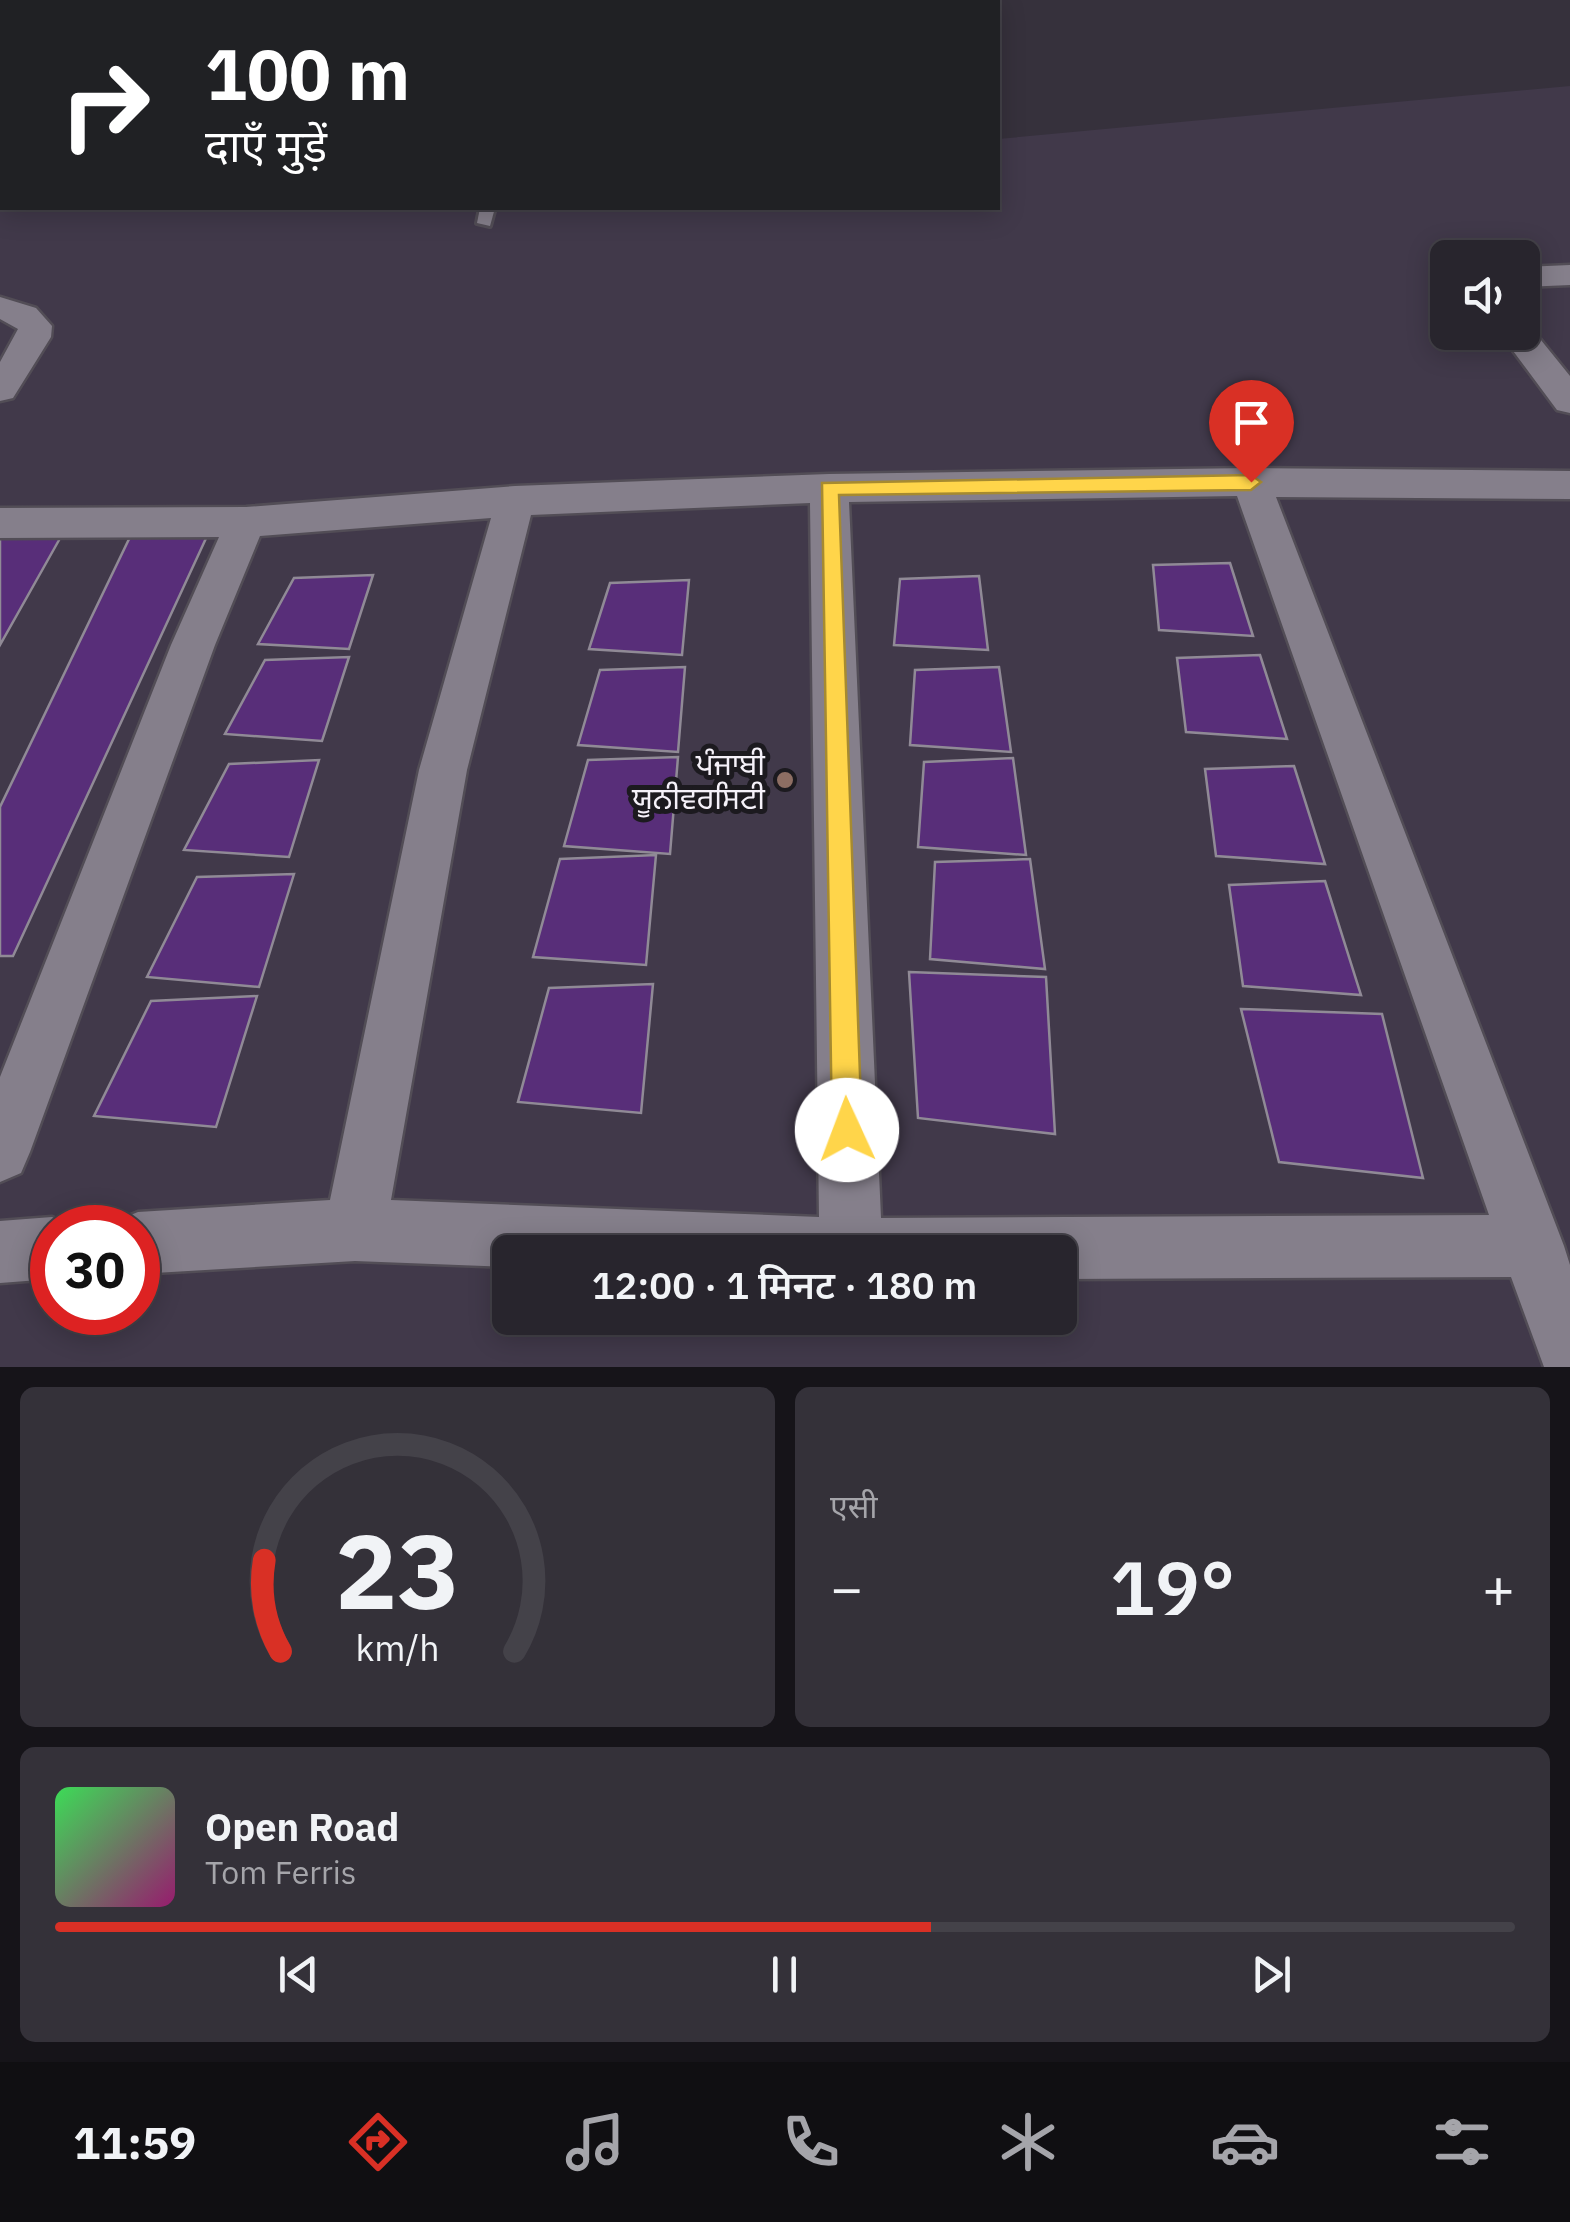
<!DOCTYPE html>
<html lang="hi">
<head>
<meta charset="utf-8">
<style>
  :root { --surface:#28252d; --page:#343139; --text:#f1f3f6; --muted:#a5a5aa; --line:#444249; --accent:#d93025 }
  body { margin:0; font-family:"IBM Plex Sans","Noto Sans Devanagari","Noto Sans Gurmukhi",sans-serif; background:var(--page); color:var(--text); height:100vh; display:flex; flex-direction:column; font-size:38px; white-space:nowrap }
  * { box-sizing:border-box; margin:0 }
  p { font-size:32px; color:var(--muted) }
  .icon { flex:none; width:55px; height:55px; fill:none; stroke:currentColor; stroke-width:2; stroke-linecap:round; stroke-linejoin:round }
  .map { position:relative; height:1367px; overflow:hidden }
  .side { display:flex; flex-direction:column; gap:20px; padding:20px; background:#161419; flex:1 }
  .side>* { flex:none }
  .banner { position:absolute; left:0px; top:0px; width:1000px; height:210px; box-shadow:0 5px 25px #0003,0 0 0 2px var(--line); background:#202124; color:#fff; overflow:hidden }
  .tools { position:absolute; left:1430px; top:240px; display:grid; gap:20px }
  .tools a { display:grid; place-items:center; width:110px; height:110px; border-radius:15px; background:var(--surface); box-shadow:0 5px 25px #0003,0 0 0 2px var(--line); font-size:50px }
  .speed { position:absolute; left:30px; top:1205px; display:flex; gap:20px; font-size:50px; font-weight:700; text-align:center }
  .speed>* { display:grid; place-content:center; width:130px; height:130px; border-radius:50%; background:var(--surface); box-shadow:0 5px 25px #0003,0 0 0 2px var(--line); line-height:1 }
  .speed .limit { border:15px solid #d22; background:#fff; color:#111 }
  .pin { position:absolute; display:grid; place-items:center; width:85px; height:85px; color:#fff; margin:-102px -42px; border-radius:50% 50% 50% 0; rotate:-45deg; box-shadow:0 0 10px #0007 }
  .pin .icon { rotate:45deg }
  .me { position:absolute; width:110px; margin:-55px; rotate:358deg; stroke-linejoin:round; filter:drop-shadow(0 0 8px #0008) }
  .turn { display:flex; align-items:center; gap:35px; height:210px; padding:0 40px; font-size:45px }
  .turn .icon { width:130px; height:130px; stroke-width:2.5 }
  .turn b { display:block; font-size:70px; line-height:85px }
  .big { font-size:75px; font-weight:600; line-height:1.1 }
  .side .widget { flex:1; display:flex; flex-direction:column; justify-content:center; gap:15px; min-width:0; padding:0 35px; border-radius:15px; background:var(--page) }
  .side .dial { align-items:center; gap:0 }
  .dial svg { height:260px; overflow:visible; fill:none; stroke:var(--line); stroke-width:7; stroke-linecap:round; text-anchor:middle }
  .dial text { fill:var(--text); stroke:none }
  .song { display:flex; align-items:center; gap:30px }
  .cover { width:120px; height:120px; border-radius:15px; background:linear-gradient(135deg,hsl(130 70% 55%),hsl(320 70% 35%)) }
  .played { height:10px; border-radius:5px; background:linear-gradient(90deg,var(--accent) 60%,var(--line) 60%) }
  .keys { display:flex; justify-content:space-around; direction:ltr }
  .heat { display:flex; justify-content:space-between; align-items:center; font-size:55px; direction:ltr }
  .side .tiles { flex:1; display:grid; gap:20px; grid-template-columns:1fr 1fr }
  .widget:last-child { grid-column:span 2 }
  .trip { position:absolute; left:492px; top:1235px; width:585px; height:100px; border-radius:15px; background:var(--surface); box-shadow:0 5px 25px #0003,0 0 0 2px var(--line); font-weight:600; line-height:100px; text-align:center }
  .tab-bar { display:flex; height:160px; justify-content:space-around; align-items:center; background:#100f12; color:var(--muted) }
  .tab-bar .icon { width:70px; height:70px }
  .tab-bar .on { color:var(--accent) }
  .tab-bar b { font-size:45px; color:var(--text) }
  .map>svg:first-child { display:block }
</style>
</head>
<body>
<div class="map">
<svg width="1570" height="1367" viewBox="0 0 1570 1367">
  <rect width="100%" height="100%" fill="#36313c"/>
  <path fill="#41394a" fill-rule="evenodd" d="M0 0H833L2 2V208H998V139L1570 86V1367H0ZM1448 258H1522V332H1448ZM52 1228H138V1312H52ZM510 1252H1060V1318H510Z"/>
  <path fill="#582e79" stroke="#908a96" stroke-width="2.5" d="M63 533 0 645V535Z
    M208 534 13 956H0V807L130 537Z
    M1230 563 1253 636 1159 630 1153 565Z
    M373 575 349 649 258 644 294 578Z
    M979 576 988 650 894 645 900 579Z
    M689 580 682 655 589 649 610 583Z
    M1260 655 1287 739 1186 732 1177 658Z
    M349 657 322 741 225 734 265 660Z
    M685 667 678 752 578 745 600 670Z
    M999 667 1011 752 910 745 915 670Z
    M678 757 670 854 564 846 588 760Z
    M1013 758 1026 855 918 847 924 762Z
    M319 760 289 857 184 850 229 764Z
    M1294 766 1325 864 1216 856 1205 769Z
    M656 855 646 965 533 957 560 859Z
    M1030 859 1045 969 930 959 935 862Z
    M294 874 259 987 147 977 197 877Z
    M1325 881 1361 995 1243 986 1229 885Z
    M909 972 1046 977 1055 1134 918 1118Z
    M653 984 641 1113 518 1102 549 988Z
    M257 996 216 1127 94 1116 151 1001Z
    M1241 1009 1382 1014 1423 1178 1279 1162Z"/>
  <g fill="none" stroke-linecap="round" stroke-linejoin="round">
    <defs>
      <path id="service" d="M480 208H495L490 226 477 223Z"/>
      <path id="minor" d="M1570 265V285L1522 287V267Z
        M0 297 36 308 52 326 51 337 13 398 0 401V362L18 329 0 319Z
        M1522 323 1528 324 1570 376V413L1557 410 1499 332H1522Z
        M1251 468 1570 471V499L1276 497 1564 1246 1570 1265V1367H1544L1511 1277 1060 1279V1252H510V1267L355 1261 138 1274V1228H113L116 1221 138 1212 330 1200 419 770 491 518 260 536 215 645 30 1152 21 1173 0 1182V1077L171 645 219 537 0 538V508L246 507 515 486 829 474ZM1237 496 1489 1215 881 1218 849 502ZM810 503 819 1217 391 1200 467 770 531 515Z
        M52 1217 75 1228H52V1279L0 1283V1221Z"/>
    </defs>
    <use href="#service" stroke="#524d56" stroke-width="6"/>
    <use href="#minor" stroke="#524d56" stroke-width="5"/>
    <use href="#service" fill="#857f8b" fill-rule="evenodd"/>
    <use href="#minor" fill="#857f8b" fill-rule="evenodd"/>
  </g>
  <path fill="#ffd54a" stroke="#a68a30" stroke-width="2.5" d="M1251 475 1261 482 1251 490 839 495 862 1130 858 1141 847 1145 837 1141 832 1130 822 483Z"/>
  <circle fill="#8d6e63" stroke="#1c1a1f" stroke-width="4" cx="785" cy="780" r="10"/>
  <g text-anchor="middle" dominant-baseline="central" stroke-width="10" stroke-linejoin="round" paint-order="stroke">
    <g font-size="30" fill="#f5f1f9" stroke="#1c1a1f" text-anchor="end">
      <text x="765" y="763">ਪੰਜਾਬੀ<tspan x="765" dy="34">ਯੂਨੀਵਰਸਿਟੀ</tspan></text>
    </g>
  </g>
</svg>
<div class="tools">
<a><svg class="icon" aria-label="sound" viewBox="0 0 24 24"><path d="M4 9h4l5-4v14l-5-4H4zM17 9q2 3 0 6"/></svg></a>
</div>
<div class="speed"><div class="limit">30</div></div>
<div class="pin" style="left:1251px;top:482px;background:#d93025"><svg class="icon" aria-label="arrive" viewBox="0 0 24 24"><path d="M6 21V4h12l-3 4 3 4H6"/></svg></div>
<svg class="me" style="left:847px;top:1130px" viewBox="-20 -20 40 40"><circle r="19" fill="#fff"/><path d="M0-13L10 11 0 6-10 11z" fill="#ffd54a"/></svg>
<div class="trip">12:00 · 1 मिनट · 180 m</div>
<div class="banner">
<div class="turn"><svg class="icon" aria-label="right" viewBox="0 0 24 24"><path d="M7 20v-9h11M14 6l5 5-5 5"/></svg><div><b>100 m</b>दाएँ मुड़ें</div></div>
</div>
</div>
<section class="side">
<div class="tiles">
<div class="widget dial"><svg viewBox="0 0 100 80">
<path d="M14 69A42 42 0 1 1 86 69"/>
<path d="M14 69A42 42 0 0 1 9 41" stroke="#d93025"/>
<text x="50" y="56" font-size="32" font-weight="700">23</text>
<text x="50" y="72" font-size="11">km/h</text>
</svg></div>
<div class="widget"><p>एसी</p>
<div class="heat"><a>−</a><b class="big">19°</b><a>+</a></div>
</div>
<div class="widget">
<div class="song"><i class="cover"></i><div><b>Open Road</b><p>Tom Ferris</p></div></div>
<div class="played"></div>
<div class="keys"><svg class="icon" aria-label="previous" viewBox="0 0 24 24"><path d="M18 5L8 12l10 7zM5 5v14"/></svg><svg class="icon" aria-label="pause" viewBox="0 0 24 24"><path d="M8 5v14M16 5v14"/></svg><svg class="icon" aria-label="next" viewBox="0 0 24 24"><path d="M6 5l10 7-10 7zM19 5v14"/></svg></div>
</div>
</div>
</section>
<nav class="tab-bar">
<b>11:59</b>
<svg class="icon on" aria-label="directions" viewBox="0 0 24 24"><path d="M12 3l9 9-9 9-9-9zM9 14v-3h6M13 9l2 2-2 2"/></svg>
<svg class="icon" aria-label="music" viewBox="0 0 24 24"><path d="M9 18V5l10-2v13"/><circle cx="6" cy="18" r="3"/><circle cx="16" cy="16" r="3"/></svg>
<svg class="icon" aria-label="phone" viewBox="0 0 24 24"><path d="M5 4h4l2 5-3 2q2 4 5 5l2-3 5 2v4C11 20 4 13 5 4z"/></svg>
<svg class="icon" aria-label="climate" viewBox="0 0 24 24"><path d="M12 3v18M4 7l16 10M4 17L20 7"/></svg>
<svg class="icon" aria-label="car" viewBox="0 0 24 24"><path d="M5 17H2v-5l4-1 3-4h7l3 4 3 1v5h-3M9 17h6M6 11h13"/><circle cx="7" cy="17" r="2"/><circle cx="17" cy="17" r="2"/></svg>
<svg class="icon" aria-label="filters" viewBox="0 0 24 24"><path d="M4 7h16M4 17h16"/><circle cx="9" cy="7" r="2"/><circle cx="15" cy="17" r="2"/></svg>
</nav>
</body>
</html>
